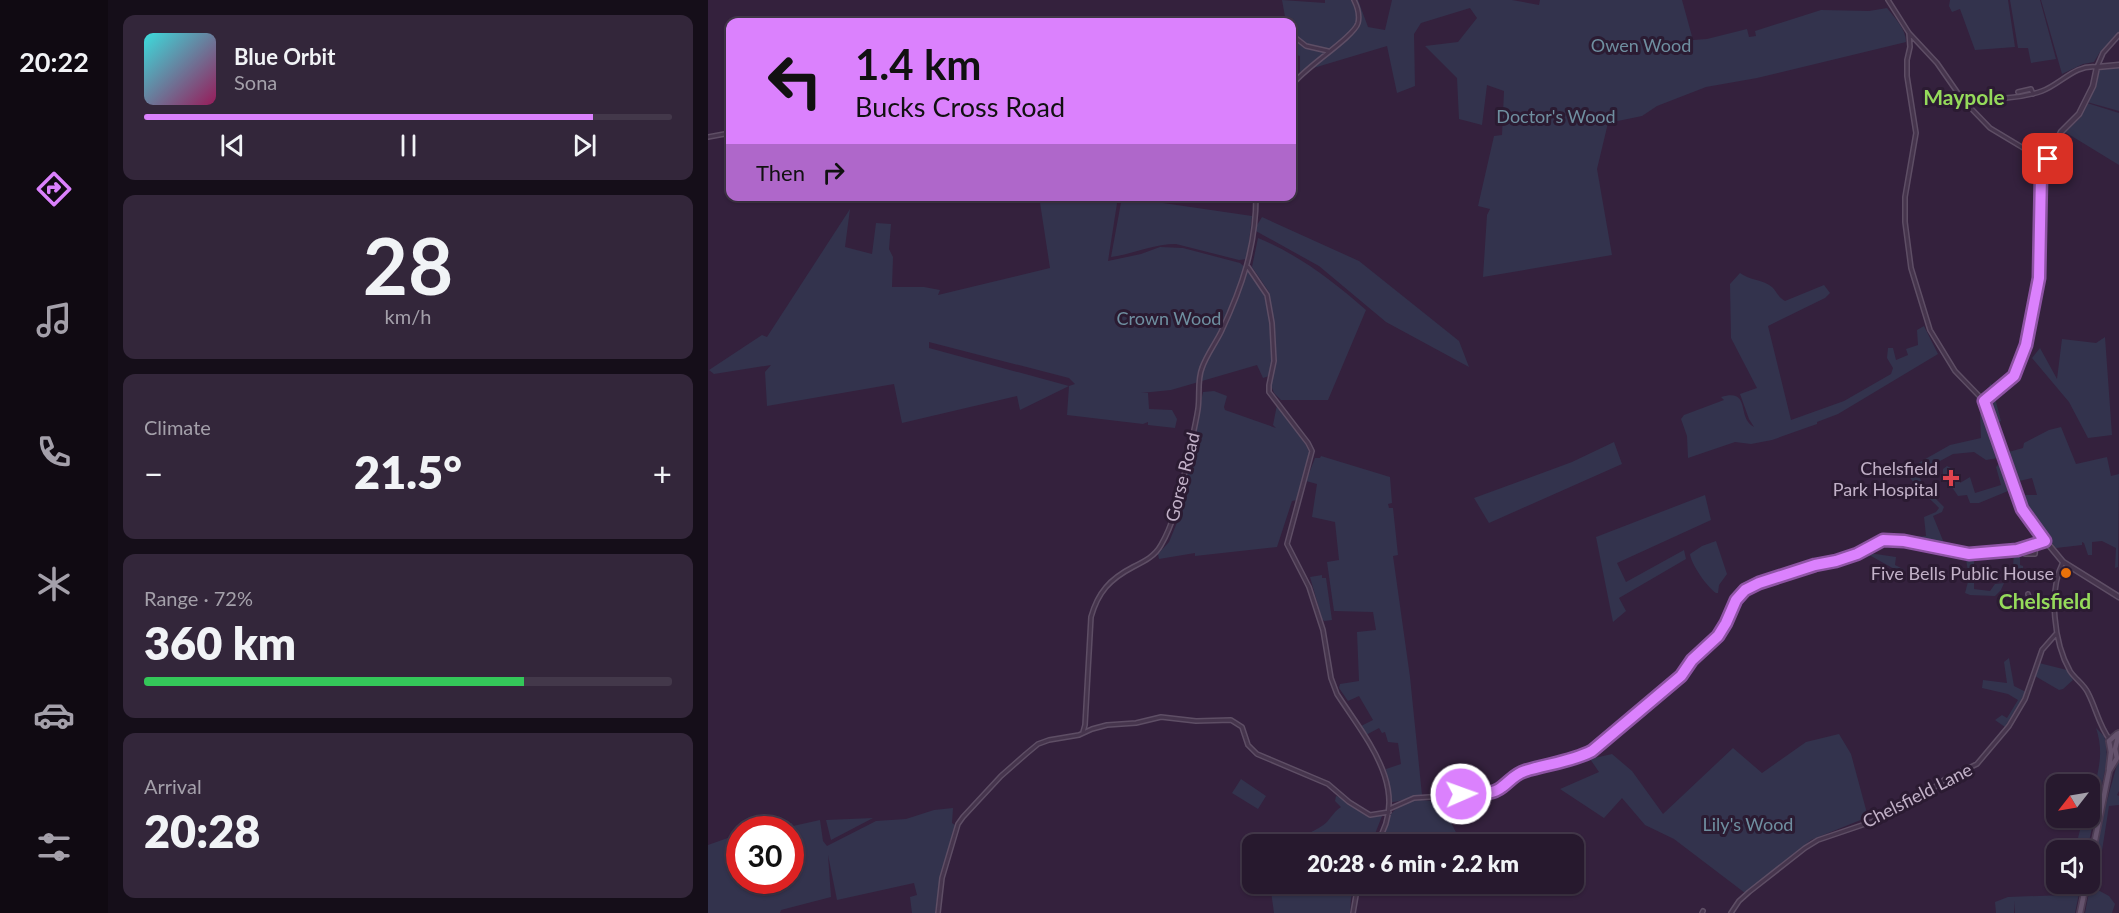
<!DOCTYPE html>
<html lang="en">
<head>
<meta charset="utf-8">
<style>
  :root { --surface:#27192e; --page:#33263a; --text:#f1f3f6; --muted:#a4a0aa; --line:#43384a; --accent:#db81fd }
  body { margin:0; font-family:Lato,sans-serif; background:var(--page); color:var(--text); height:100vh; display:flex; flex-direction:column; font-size:22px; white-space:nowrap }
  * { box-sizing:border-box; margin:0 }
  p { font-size:20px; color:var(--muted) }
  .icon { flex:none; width:33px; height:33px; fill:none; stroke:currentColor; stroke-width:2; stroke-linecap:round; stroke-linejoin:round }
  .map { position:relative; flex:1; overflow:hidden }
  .details { display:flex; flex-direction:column; gap:15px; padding:15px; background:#150e19; width:600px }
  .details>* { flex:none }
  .guide { position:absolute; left:18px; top:18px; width:570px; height:183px; border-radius:12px; box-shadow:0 2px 4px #0004,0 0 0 2px var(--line); background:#db81fd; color:#111; overflow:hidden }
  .needle { width:39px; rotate:239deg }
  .controls { position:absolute; left:1338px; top:774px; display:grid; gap:12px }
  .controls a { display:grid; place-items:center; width:54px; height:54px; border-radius:12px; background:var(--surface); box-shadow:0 2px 4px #0004,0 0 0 2px var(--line); font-size:30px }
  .speed { position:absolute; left:18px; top:816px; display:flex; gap:12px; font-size:30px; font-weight:700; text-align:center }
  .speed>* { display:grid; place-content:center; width:78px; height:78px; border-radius:50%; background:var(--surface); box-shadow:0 2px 4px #0004,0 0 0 2px var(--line); line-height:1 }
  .speed .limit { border:9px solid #d22; background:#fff; color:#111 }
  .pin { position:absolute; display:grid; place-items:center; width:51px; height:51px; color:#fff; margin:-26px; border-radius:12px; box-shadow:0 3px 9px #0006 }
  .me { position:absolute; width:66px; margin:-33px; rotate:88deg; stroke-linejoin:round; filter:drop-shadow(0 0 4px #0008) }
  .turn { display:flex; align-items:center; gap:21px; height:126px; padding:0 30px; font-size:27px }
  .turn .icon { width:78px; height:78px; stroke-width:2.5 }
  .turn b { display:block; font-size:42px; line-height:51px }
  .then { display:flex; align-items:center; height:57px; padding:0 30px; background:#0003; gap:12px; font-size:22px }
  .big { font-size:45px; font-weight:800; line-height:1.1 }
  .details .widget { flex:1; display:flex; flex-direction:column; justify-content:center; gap:9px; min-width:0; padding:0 21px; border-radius:12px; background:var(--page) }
  .details .dial { align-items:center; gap:0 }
  .dial b { font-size:78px; line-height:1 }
  .song { display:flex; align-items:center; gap:18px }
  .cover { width:72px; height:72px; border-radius:9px; background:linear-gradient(135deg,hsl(180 70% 55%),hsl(330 70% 35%)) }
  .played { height:6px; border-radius:3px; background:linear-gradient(90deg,var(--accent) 85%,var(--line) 85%) }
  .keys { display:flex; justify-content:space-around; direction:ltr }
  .heat { display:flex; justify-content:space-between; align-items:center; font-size:33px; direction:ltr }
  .charge { height:9px; border-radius:4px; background:linear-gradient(90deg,#34c759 72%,var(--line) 0) }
  .trip { position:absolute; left:534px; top:834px; width:342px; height:60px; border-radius:12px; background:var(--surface); box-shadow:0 2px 4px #0004,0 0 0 2px var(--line); font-weight:800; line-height:60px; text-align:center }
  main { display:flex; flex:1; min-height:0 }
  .dock { display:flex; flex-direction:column; width:108px; justify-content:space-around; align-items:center; background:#100a12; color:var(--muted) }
  .dock .icon { width:42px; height:42px }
  .dock .selected { color:var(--accent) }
  .dock b { font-size:27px; color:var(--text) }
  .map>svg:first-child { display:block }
</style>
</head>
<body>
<main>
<nav class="dock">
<b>20:22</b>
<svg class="icon selected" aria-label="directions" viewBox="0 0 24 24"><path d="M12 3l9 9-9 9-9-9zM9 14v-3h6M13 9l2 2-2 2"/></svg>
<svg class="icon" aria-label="music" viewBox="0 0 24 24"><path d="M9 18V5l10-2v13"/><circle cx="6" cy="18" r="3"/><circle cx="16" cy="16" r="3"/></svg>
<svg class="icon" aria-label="phone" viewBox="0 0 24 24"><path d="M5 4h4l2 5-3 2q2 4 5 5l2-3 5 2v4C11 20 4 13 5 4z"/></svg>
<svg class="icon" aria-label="climate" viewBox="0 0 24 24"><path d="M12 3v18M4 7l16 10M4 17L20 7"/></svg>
<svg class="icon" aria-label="car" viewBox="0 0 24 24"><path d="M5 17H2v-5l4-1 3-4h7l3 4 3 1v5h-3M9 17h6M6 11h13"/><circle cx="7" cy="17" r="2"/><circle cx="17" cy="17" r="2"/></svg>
<svg class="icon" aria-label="filters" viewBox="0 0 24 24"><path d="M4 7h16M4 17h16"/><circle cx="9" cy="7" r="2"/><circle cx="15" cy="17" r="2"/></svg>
</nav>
<section class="details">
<div class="widget">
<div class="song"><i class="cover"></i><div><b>Blue Orbit</b><p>Sona</p></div></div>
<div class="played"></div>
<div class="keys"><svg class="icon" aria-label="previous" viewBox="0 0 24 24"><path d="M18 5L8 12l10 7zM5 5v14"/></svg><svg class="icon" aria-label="pause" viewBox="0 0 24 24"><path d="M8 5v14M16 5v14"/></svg><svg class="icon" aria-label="next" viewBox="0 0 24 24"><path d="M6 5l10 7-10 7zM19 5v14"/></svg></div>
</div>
<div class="widget dial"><b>28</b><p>km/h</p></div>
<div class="widget"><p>Climate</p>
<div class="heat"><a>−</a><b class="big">21.5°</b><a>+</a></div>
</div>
<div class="widget"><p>Range · 72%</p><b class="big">360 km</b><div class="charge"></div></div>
<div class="widget"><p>Arrival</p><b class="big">20:28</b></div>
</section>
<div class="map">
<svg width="1411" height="913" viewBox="0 0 1411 913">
  <rect width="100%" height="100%" fill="#34213d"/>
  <path fill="#33334d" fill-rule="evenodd" d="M574 0 617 3V0H650L660 27 677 30 684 0H804L831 5 832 0H974L985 40 999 39 1039 29 1041 37 1048 36 1047 31 1113 10 1161 11 1179 8C1187 18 1198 29 1198 42L1049 78 998 87 949 106 934 116 900 123 889 169 904 255 775 277 779 215 782 209 770 206 786 136 794 135 796 91 779 85 774 125 751 119 749 78 717 46 750 42 769 18 762 8 713 23 706 34 707 86 689 93 679 46 592 72V56L584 54V22H578Z
    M1242 0H1300L1307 47 1267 50 1252 9 1244 12 1241 6Z
    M1302 0H1332L1348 59 1323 63 1320 48H1310Z
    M1333 0H1411V40L1394 54 1392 52 1386 62 1375 64 1354 74Z
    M1411 66V111L1379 102 1386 88 1390 70Z
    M1379 103 1411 113V165L1357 132 1373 117Z
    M331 196 410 197 400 261 433 254 452 247 475 248 532 263 540 270 557 295 562 323 565 361 561 376 555 378 549 365 463 390 433 393H440L441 409 464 410 469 419 467 428 440 425V422L435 424 359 415 361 386 312 410 309 396 194 423 186 384 59 406 57 372 63 365 6 374 1 370 54 335 59 337 142 209 137 247 164 254 168 223 183 224 181 249 185 257 184 287H216L232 290 230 295 342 268ZM221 342 361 378 367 384 361 386 221 348Z
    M414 197 544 216 539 259 531 260 468 244C446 244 425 254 403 257Z
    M554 217 651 261 751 341 761 367 678 322 611 266 546 230Z
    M550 238C591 255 625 281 658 310L620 400H573L566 393 563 385 567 366V337L561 292 544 267Z
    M1032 273C1041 280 1056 280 1064 287 1069 292 1070 297 1077 301L1116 285 1122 293 1117 298 1060 326 1083 420 1136 401 1183 374 1185 368 1179 358 1180 348H1185L1188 360 1200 355 1198 349 1210 345 1209 330 1216 326 1230 354 1130 414 1109 422V424L1064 440 1043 444 1027 442 980 458 979 436 973 419 976 415 1016 400 1013 397C1044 388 1028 418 1046 427L1041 419 1032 394 1049 388 1023 338 1022 284Z
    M1397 337 1404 435 1380 438 1361 402 1324 358 1332 348 1349 379 1354 339 1388 343Z
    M1283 383 1293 421 1289 423 1296 445 1292 448 1290 458 1278 460 1266 452 1245 454 1219 468 1218 466 1209 473 1217 488 1236 507 1234 512 1225 516 1236 543 1265 555 1302 544 1324 543 1327 549 1312 557V565L1315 566V574L1311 575 1312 577 1324 576V582H1304L1306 552 1266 559V589L1282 591 1287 584 1296 583 1293 590 1287 596 1262 595 1257 593 1261 578 1258 559 1200 546 1189 542 1174 543 1161 549V553L1188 557 1187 565 1197 570V575L1163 556 1147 557 1138 553 1147 550 1168 537 1179 533 1194 538 1218 536 1216 517 1228 512 1231 508C1221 497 1203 484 1198 470L1242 445 1273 438 1272 414 1279 412 1277 394Z
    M506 391 519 396 516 407 517 410 568 428 565 425 569 405 598 445 602 454 589 500 584 501 569 547 487 556V553L451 559 450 554 461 542 468 525 479 494V484H476L495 392Z
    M1353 427 1368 464 1399 457 1403 476 1411 474 1410 567 1407 568 1408 548 1394 541 1384 542V555H1380L1376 543 1374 542V545L1348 548 1331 528 1328 535 1314 521 1302 486 1310 484 1316 495H1329L1324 478 1307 482 1297 453 1315 448 1316 443 1341 430Z
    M906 442 914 464 781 523 766 498 864 462Z
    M613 456 682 477 684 503 680 504 681 508H685L690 555 685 556 702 677 714 795C704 796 690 803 683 802L678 769 693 764 690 743 680 742 677 732 674 733 671 728 658 735 653 726 665 720 651 696 640 701 631 688 632 684 651 681 649 632 668 630 665 612 626 611 619 562 631 560 627 522 604 517 609 484 598 481 607 458H612Z
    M1291 464 1300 491 1271 503H1262L1259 495 1250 496 1235 474V469L1239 466 1243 468 1245 472 1241 475 1246 480 1253 478 1252 483 1262 477 1267 493 1293 485 1288 467Z
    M997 495 1003 520 909 563 918 582 976 550 978 559 911 598 918 611 905 622 888 537Z
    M1008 541 1019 574 1011 585 1010 593H1008C999 587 983 564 982 554L994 546Z
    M614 575V578H618L624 620 616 621 614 619 602 577Z
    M1301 658 1306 686 1318 692 1297 727 1287 720 1294 715 1299 718 1310 700 1300 694 1274 688 1275 680 1299 683 1296 662Z
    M1331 663 1359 670 1365 680 1355 689 1351 690 1327 676Z
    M1388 728 1396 736 1398 742 1399 762 1379 850H1367L1375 818H1382C1382 784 1400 764 1388 728Z
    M1131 734 1143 754 1160 817 1103 840 1037 893 966 839 937 825 914 798 896 818 852 789 891 772 882 759 904 754 924 771 955 814 1025 748 1054 773 1098 742Z
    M1411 757V791L1409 795 1411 796V805L1401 806 1388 889 1401 896 1407 904 1404 913H1377L1396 812Z
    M533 779 558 796 550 809 524 793Z
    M628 796 632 797 639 804 674 816 663 844H585C594 833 609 832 619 822 624 816 626 812 633 807L627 801Z
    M712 800 727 801 734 805 754 844H669C679 820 682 803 712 800Z
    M245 808 244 823 247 825 232 878 227 913H204L202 897 209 895 206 883 129 900 120 855 123 897 73 910 72 913H0V845L31 834 32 880H82V830L50 829 73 827 84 823 85 826 112 820 115 841 119 846 168 821 198 819 226 810Z
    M165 818 123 840 118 820Z
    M562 884H648L643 898 642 913H566Z
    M1360 884H1373L1367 913H1307L1306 901V913H1288L1287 902 1300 897 1358 895Z"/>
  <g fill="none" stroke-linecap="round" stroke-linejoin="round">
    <defs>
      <path id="minor" d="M1180 0 1201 33 1229 63 1254 99 1282 128 1317 149 1333 174
        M1201 33 1202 47 1199 60V76L1208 133 1197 197V222L1203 268 1222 330 1247 371 1276 401
        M584 35 598 46 620 51
        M584 85C596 68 646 37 650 23 652 15 650 8 646 0
        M1310 92 1323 89 1325 94
        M1254 99C1281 99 1308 100 1334 91 1353 84 1367 64 1389 67L1395 53 1411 35
        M0 137 22 133
        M540 267 559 295 564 323 566 361 561 385V392L600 443 604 451 579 544 601 587 615 630 623 678 629 694C658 739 704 790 668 844
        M1317 554H1327L1328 545
        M1355 562C1340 592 1346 643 1362 671 1367 679 1376 684 1380 693 1388 708 1391 726 1402 740
        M1320 594C1323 608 1335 607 1347 608
        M375 732 377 725 383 617C390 592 402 579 425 567 437 561 447 556 453 545 467 521 472 493 478 467 482 447 487 428 490 409 492 396 489 380 494 368 498 356 507 344 513 332 534 287 548 247 548 196
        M681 809 706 798 782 793 795 786 807 775 817 771 875 756 884 751 973 676 984 660 1010 636 1018 623 1028 600 1037 590 1051 583 1107 565 1128 561 1149 553 1175 540 1196 541 1261 554 1309 550 1337 541
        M230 913 234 878 250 824 255 817 293 776 318 754 330 744 341 740 371 735 384 729 399 725 428 723 453 717 488 721 523 720 534 727 540 745 549 754 620 784 641 802 662 815 681 812
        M645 913 650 884
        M994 913 995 911
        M1023 913 1031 901 1041 892 1097 848 1110 840 1166 821 1216 795 1236 780 1269 764 1301 726 1317 699 1334 650 1348 634"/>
      <path id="tertiary" d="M1411 65 1389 67 1385 86 1371 114 1353 132 1333 174 1330 291 1318 345 1306 376 1276 401 1314 509 1331 533 1355 562 1411 597"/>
      <path id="primary" d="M1401 769 1403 752 1401 741 1409 734
        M1382 865 1401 771 1409 758 1407 749 1411 733
        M1372 913 1378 884"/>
    </defs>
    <use href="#minor" stroke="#5e4e65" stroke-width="6"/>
    <use href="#tertiary" stroke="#5e4e65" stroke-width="7"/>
    <use href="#primary" stroke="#4c3c53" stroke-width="8"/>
    <use href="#minor" stroke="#46354d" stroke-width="3"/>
    <use href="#tertiary" stroke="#46354d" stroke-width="4"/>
    <use href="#primary" stroke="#65536d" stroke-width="4.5"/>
  </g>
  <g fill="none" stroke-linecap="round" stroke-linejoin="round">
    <defs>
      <path id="route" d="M753 794C767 793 783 796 794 787 802 781 807 774 817 771 839 764 863 762 884 751L973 676 984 660 1010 636 1018 623 1028 600 1037 590 1051 583 1107 565 1128 561 1149 554 1175 540 1196 541 1261 554 1309 550 1337 541 1314 509 1276 401 1306 376 1318 345 1331 278 1333 174 1340 159"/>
    </defs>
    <use href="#route" stroke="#8e54a4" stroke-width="15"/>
    <use href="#route" stroke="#db81fd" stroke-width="10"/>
  </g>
  <path fill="#e0444e" stroke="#2b1b32" stroke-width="2" d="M1240 469h6v6h6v6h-6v6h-6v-6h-6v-6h6z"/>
  <circle fill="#e8710a" stroke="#2b1b32" stroke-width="2" cx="1358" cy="573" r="6"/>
  <g text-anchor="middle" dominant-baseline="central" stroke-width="6" stroke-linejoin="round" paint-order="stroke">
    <g font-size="18" fill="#6f8fa0" stroke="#2b1b32">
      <text x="933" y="45">Owen Wood</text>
      <text x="848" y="116">Doctor's Wood</text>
      <text x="461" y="318">Crown Wood</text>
      <text x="1040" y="824">Lily's Wood</text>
    </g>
    <g font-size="18" fill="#c2b1c8" stroke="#2b1b32" text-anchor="end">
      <text x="1230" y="468">Chelsfield<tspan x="1230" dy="21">Park Hospital</tspan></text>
      <text x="1346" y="573">Five Bells Public House</text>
    </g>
    <g font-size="18" fill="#c2b1c8" stroke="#2b1b32">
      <text transform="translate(474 477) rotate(-76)">Gorse Road</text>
      <text transform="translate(1209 795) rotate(-27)">Chelsfield Lane</text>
    </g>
    <g font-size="21" font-weight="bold" fill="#95da5b" stroke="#2b1b32">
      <text x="1256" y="96">Maypole</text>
      <text x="1337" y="600">Chelsfield</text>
    </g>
  </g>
</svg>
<div class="controls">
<a><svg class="needle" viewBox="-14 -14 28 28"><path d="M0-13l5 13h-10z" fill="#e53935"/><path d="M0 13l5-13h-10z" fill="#a4a0aa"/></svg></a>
<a><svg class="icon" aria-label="sound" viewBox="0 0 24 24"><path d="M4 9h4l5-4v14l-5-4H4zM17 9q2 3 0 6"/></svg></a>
</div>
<div class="speed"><div class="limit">30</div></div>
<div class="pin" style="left:1340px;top:159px;background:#d93025"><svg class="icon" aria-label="arrive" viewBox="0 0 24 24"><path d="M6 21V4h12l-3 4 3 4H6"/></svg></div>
<svg class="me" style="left:753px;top:794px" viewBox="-20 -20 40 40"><circle r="17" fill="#db81fd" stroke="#fff" stroke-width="3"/><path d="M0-11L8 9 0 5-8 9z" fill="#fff"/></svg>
<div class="trip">20:28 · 6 min · 2.2 km</div>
<div class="guide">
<div class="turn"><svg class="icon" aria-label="left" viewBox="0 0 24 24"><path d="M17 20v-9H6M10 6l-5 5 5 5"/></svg><div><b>1.4 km</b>Bucks Cross Road</div></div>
<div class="then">Then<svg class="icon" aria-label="right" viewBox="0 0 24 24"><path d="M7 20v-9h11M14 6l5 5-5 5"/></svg></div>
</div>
</div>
</main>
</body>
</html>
